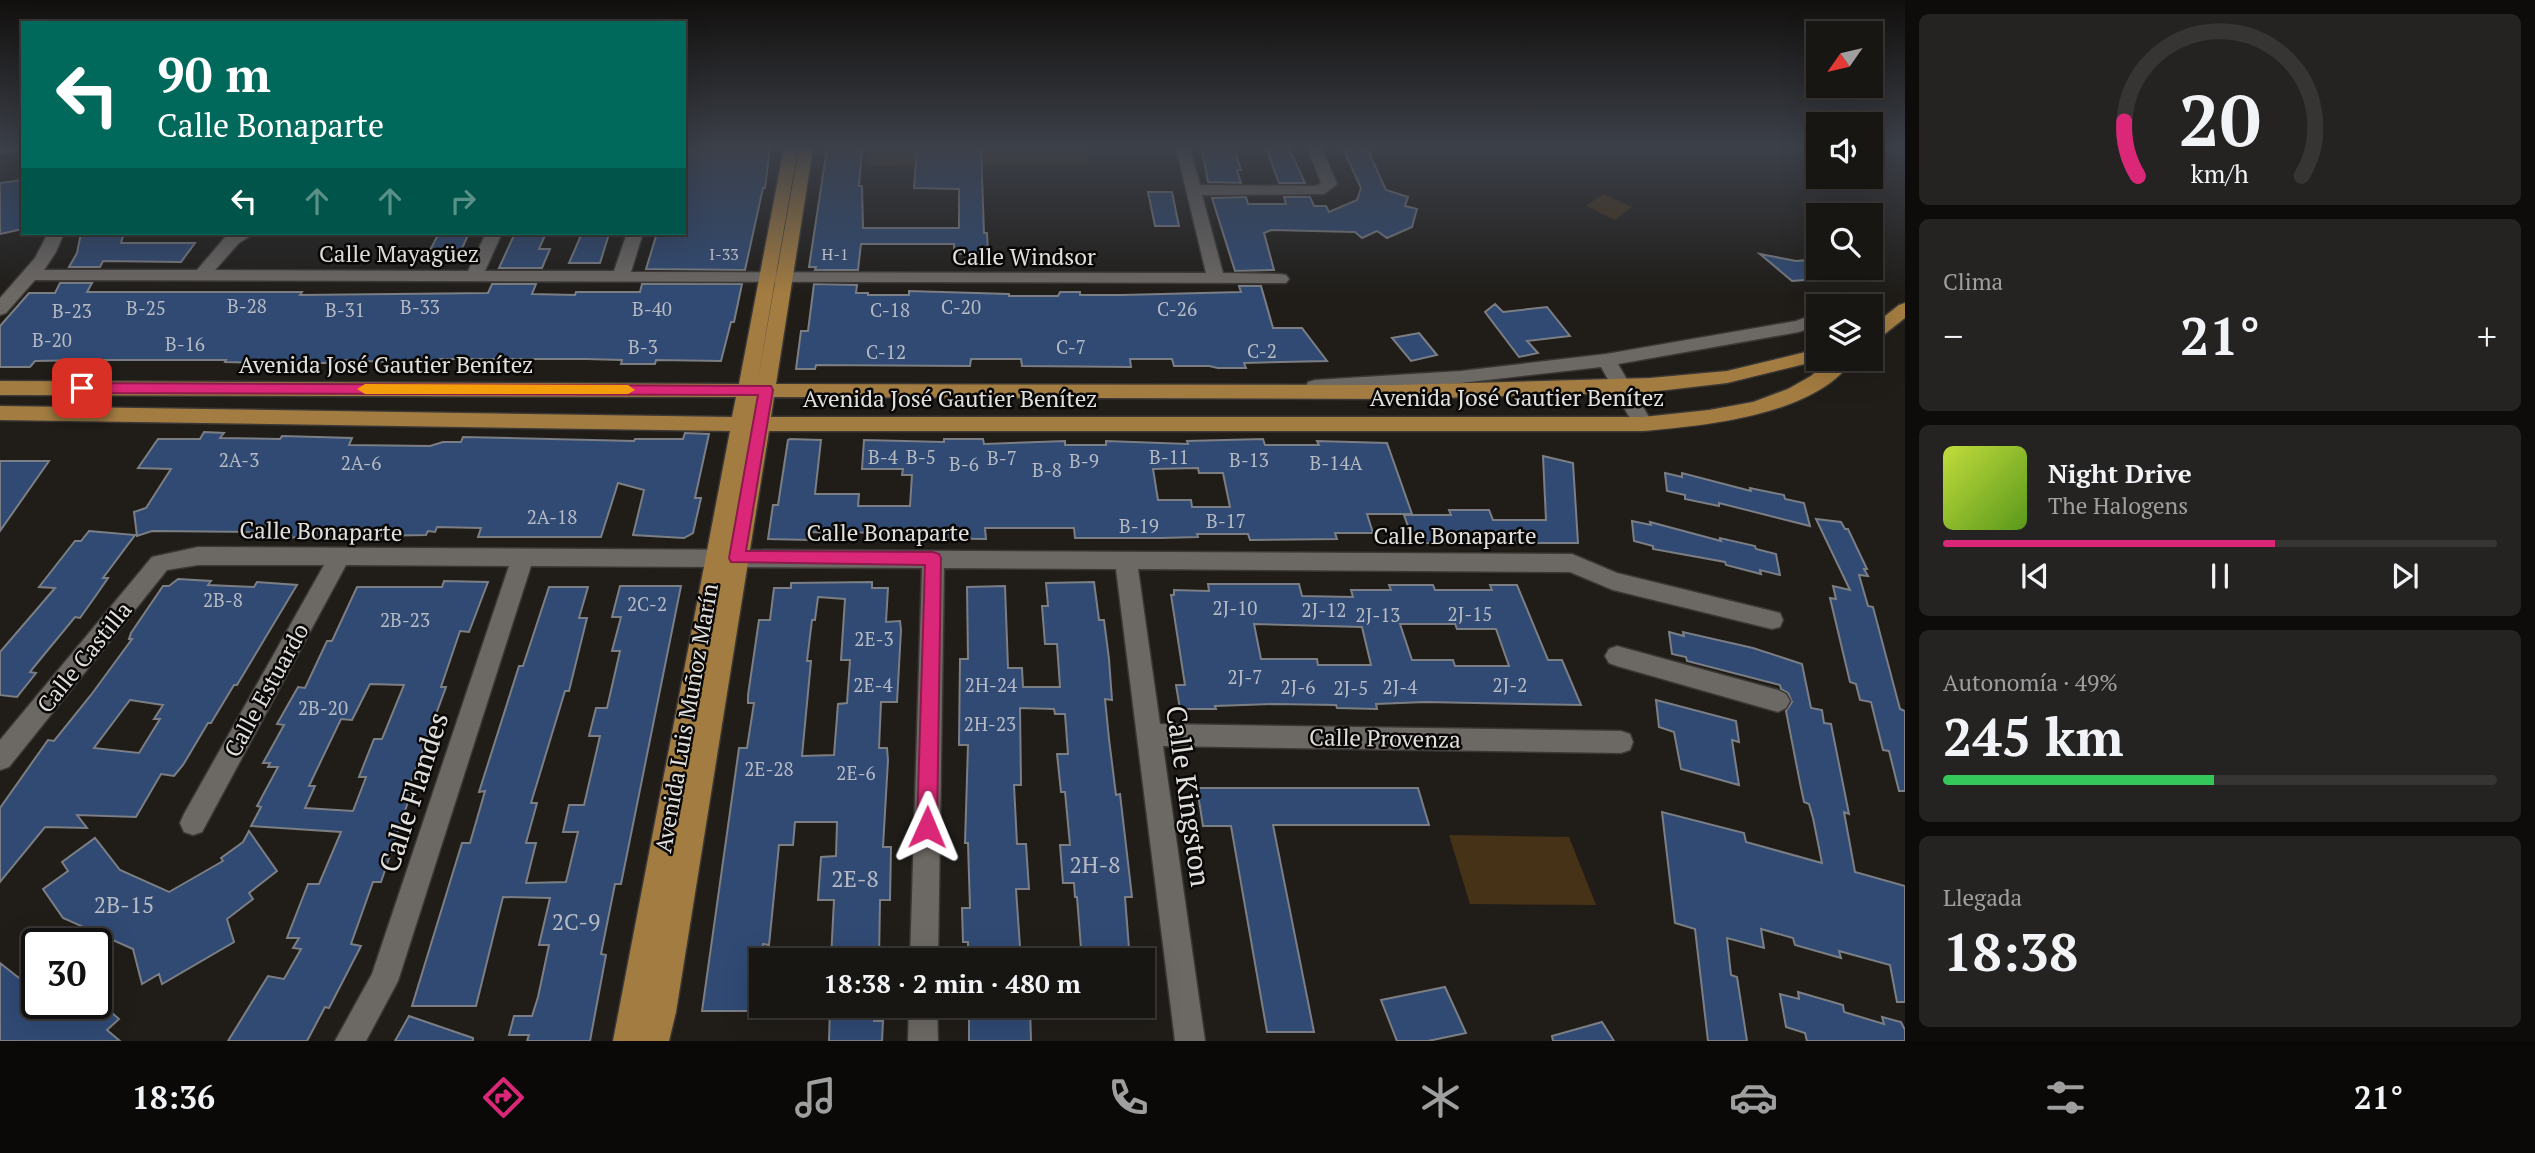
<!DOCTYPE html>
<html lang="es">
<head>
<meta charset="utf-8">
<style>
  :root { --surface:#181613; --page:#252321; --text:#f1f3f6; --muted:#9f9fa0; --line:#363533; --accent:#db2777 }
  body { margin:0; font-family:"PT Serif",serif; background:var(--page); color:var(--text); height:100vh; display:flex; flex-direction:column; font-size:26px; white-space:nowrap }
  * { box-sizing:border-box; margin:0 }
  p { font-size:23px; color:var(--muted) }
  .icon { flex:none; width:38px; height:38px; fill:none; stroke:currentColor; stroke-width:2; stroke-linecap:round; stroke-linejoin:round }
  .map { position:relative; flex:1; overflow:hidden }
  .side { display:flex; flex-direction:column; gap:14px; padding:14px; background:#0d0c0a; width:630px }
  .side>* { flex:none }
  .banner { position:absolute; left:21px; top:21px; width:665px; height:214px; border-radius:0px; box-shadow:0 7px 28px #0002,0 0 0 2px var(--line); background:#00695c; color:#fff; overflow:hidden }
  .needle { width:46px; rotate:236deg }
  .fabs { position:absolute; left:1806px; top:21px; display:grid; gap:14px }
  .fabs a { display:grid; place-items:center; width:77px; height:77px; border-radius:0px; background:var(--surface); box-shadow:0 7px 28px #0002,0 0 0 2px var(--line); font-size:35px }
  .speed { position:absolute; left:21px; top:928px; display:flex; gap:14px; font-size:35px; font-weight:700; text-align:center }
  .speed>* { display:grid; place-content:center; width:91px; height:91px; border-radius:50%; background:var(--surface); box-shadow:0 7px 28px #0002,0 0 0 2px var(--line); line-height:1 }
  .speed .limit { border:4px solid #111; border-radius:10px; background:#fff; color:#111 }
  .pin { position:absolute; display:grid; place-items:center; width:60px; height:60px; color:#fff; margin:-30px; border-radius:14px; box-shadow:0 4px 10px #0006 }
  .me { position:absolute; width:77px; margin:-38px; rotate:1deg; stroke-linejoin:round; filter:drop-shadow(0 0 5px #0008) }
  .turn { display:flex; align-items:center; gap:24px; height:147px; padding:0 21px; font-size:32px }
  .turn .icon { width:91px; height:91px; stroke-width:2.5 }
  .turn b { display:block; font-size:49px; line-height:60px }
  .lanes { display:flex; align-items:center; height:66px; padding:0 21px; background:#0003; justify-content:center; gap:35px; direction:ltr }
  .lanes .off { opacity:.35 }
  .big { font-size:52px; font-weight:700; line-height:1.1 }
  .side .widget { flex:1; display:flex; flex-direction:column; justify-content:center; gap:10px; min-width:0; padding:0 24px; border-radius:10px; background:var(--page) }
  .side .dial { align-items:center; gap:0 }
  .dial svg { height:182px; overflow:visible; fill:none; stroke:var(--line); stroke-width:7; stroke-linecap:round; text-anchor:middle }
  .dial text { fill:var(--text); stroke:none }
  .song { display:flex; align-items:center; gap:21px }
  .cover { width:84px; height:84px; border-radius:10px; background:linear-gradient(135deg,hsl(70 70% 55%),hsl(90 70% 35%)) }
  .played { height:7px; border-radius:4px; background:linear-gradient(90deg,var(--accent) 60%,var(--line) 60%) }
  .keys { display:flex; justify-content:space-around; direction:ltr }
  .heat { display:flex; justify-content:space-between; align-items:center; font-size:38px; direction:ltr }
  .charge { height:10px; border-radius:5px; background:linear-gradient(90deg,#34c759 49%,var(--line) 0) }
  .trip { position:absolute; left:749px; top:948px; width:406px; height:70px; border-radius:0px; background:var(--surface); box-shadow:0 7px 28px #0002,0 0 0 2px var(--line); font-weight:700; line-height:70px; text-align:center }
  .tabs { display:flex; height:112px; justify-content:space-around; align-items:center; background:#0a0908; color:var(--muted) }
  .tabs .icon { width:49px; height:49px }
  .tabs .selected { color:var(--accent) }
  .tabs b { font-size:32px; color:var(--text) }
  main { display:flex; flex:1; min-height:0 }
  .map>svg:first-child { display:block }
</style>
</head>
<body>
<main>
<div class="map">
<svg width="1905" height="1041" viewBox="0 0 1905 1041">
  <rect width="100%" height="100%" fill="#201d19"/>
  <path fill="#463216" d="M870 148H1086L1089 164 868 165Z
    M1603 194 1632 207 1615 220 1586 206Z
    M1449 835 1569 837 1596 905 1470 904Z"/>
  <path fill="#304a74" stroke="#7b7e83" stroke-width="2" fill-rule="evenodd" d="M689 148H770L765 188H763L745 270 646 269 657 233H684V169Z
    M827 148H862L859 186H862L863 228H959V189L914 188 917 148H981L984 233H987L988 253 954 254V244H861L858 270H815L816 267H809Z
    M1202 148H1234L1241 170H1237L1241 183 1208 182Z
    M1266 148H1289L1305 183H1279Z
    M1343 148H1367L1386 190 1408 197 1405 206 1417 209 1412 227 1387 238 1377 231 1362 238 1355 232 1271 230 1264 233 1274 270 1235 271 1212 198 1246 197 1248 204H1286L1284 197H1310L1314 206H1326L1329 212 1357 200 1361 188Z
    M23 180V229L0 234V183Z
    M1148 192H1172L1179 226H1155Z
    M81 233H124L121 243H195L181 262 103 261 100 267H69L77 253Z
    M439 233H469L460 253 429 252Z
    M515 233H546L539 249H550L542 268H499Z
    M582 233 609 234 600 263H569Z
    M1760 254 1796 261 1818 259V279L1792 281Z
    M60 283H92L87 292H302L300 295 488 293 492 284H536L532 294 575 295 576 292H640L642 284H742L734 322H731L721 361 656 360 655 364H621L622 360 587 359H440L438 363H417L339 360 331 363H295L292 368 271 367 274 363 225 362 226 360H86L35 361 30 367H0V326L29 293H55Z
    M814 284 857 285 856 293H868V295H909V291L1009 294V296H1058L1060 292H1080V295H1122L1241 292 1239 286H1261L1273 328H1302L1327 361 1244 363 1246 368H1218L1209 366H1174L1172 359H1130L1131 367 1022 366 1021 359H971L970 366 816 365 815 369H796L801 331H808Z
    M1495 304 1503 312 1547 307 1570 336 1527 341 1538 353 1519 357 1485 312Z
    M1419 333 1437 355 1411 361 1392 338Z
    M204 432 224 433 220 438 280 439 282 436 352 438 349 445 430 446 443 442H461L463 437 634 441 635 439H683L685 433 709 434 695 498H701L693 533 684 538 633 535 644 490 618 483 601 537H478L481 528 437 527 435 532 428 531 426 535 261 538 265 532 152 531 137 536 134 512 146 508 171 469 138 468 158 439H200Z
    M790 439 821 440 815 494H859L858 506H910L912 475H902L903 469H862L864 440 944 442V439H983L984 444 1065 441V445H1106V441L1188 444 1187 441 1263 439 1265 445H1319L1317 441 1387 443 1412 514H1367L1373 533H1335L1337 539 1250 540 1248 534H1197L1198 537 1161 538H1075L1074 528H985L986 539 909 538V533L810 532V540L768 539 773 505H778L788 440ZM1198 468 1199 473H1223L1230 507H1192L1191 500H1158L1153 469Z
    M1543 456 1573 463 1578 543H1414L1404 515H1451L1449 510H1489L1493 520H1546Z
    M0 461H49L0 531Z
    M1665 473 1682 477V473L1751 491 1750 488 1784 495 1785 499 1804 503 1810 526 1719 503V506L1685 499V495L1667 491Z
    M1816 519 1841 522 1845 529H1848L1867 569H1864L1868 576 1859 575 1868 606 1873 607 1900 709 1905 711V791H1899L1889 751 1883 750 1871 702 1860 700 1856 684 1850 682 1830 598 1836 599 1833 586 1850 590Z
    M1632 521 1651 525 1650 522 1721 541 1720 538 1755 546 1756 549 1776 554 1780 575 1760 570 1761 574 1726 565 1725 562 1653 549V546L1634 541Z
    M89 531 135 535 103 578H108L97 594 80 618 75 617 38 662 30 672 36 673 17 697 0 695V652L55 588 39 587 75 541H81Z
    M178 579 211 581 208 585 254 587 257 582 297 585 237 685H234L211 723H208L183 765 174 776 161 774 136 817 77 815 87 828 45 827 0 882V808L48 740 54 741 91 695 132 639H129L131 633 163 586H169ZM130 700 163 705 154 719H160L139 753 94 748Z
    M444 581 488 582 469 632 460 631 441 687H446L408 790H412L381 882H373L351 944 361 946 329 1008 325 1007 307 1041H228L268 976 284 979 301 949 293 948 299 938H287L308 884H319L341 832 251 826 261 807 257 806 278 767H268L270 763H263L284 725 277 724 298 687 305 688 327 641H332L357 587H442ZM370 684 404 685 382 739H374L359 777H366L353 811 305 808 315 786H309L341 719 352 720Z
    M872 582V588H888L886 622 900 621 901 630 897 702H881L879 748H887L888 760 883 847H891L890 900H880L879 960 831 959 834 900H818L821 857 836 856 837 822H795L793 845H779L769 945 763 944 761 961V1011H702L739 748H747L754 703H748V695L759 620H770L774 588H791V583ZM818 597 845 599 841 660H850L847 703 838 704 834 755 802 756 811 661H807L812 620H815Z
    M1094 582 1099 620H1104L1109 659 1112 700 1105 699 1109 739 1116 795 1120 794 1132 897H1125L1130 961H1082L1077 897H1075L1074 883H1063L1060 845H1070L1065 792H1061L1057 754H1068L1065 714H1055L1054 709 1020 708 1021 785H1014L1017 844H1026L1029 889H1016L1021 961H968V942H963L962 908H970L968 843H965L968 745H959L960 659H968L967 587 1005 586 1008 668H1022L1023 687H1060L1057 644H1045L1042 606H1048L1046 583Z
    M1208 584H1299L1302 596 1353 597 1351 590H1391L1389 585H1433L1435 590H1492L1490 585H1517L1548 660H1562L1581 705 1425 702 1376 704 1377 709 1337 708 1336 705 1274 704 1215 706 1216 709H1180L1176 685H1185L1171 595H1174V590L1209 591ZM1254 624 1362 627 1371 665H1318L1317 659H1261ZM1400 624H1455L1457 629H1496L1509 666H1455L1453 660H1412Z
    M620 586H681L621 884H615L601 954 606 955 590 1041H527L529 1035H509L514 1016H532L538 997 549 945H539L550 898 503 897 476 1006H412L462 843H470L485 791 479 792 519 666H523L549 587H588L579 618H587L569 691H565L531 803H537L526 843H536L526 883 566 882 578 832H563L569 805H584L600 736H589L596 708H607L620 651H612L621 617H612Z
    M1669 632 1684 636 1683 632 1753 648 1802 664 1811 708 1822 710 1824 723 1831 724 1849 814 1844 812 1855 872 1905 886V1002H1897L1890 965 1839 951 1841 958 1795 945 1793 938 1761 929 1764 948 1727 938 1731 975 1737 977 1747 1041H1708L1695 929 1675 923 1662 812 1744 833 1746 842 1822 863 1813 818 1809 804 1804 802 1800 783 1786 711 1792 702 1788 693 1781 689 1780 685 1687 661 1686 657 1672 654Z
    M1656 700 1736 721 1739 742 1732 740 1739 785 1681 769 1674 732 1659 727Z
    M1197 788H1418L1429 825H1273L1314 1032H1267L1231 826H1203Z
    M249 831 277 871 249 893 253 899 227 919 234 942 162 984 159 974 142 984 133 949 63 918 43 889 68 871 62 862 95 838 120 870 169 892 223 861 221 858 243 842Z
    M0 963 19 978 24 973 37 985V1003H73L83 1011 91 1003H96V999L119 1019 107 1030 120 1041H0Z
    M1445 987 1466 1033 1428 1041H1397L1381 1000Z
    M1798 992 1843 1005 1844 1012 1884 1024 1882 1017 1901 1022 1905 1030V1041H1807L1805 1033 1786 1027 1780 994 1799 999Z
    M830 1006H874V1021H883L882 1041H829Z
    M969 1006H1030L1031 1041H969Z
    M409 1016 473 1038V1041H395Z
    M1602 1022 1614 1041H1553L1552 1036Z"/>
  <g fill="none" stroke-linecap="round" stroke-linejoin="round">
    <defs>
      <path id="minor" d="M0 148H18L16 151 0 154Z
        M1176 148H1190L1200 185 1315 186 1321 183 1308 148H1322L1337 184 1324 194 1202 195 1223 273 1280 274 1286 275 1289 279 1286 283 35 280 6 313 0 315V298L35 258 48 233H64L56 252 44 270H197L227 235 255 233 239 243 215 270 468 271 486 233H502L485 271H614L627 233H643L631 272 1206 273Z
        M1818 313V325L1799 332 1618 364 1653 424 1650 429H1636L1601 367 1461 383 1315 394 1308 392 1306 387 1308 382 1315 380 1461 371 1606 354 1796 321Z
        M198 547 1572 554 1617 573 1772 611 1780 613 1783 620 1780 627 1772 629 1613 590 1570 572 1138 569 1160 724 1621 731 1630 734 1633 742 1630 750 1621 753 1163 746 1205 1041H1175L1116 569 944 568 938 961H910L922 568 531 566 398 981 366 1041H335L372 974 509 566 346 565 202 832 193 835 184 832 180 823 184 814 324 565H198L167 570 9 767 0 770V740L152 557Z
        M1617 646 1778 690 1786 694 1790 701 1786 708 1778 712 1617 666 1609 663 1605 656 1609 649Z
        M909 1006H937L938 1041H908Z"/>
      <path id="major" d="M784 148H798L757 384 799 148H813L776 384 1395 385 1650 378 1727 371 1818 349V359H1825L1727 383 1650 392 1395 399 774 397 771 417H1643L1709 410 1753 402 1788 389 1811 376 1832 359H1853C1818 415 1703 426 1643 431H769L676 1012 669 1041H613L730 431 0 420V406L732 417 736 397 0 395V381L739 384Z
        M1905 303V318L1877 340 1871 342V327L1899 305Z"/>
    </defs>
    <use href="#minor" stroke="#3a3735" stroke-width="3"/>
    <use href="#major" stroke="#3a3735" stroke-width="3"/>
    <use href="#minor" fill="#6c6864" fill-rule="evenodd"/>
    <use href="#major" fill="#a37c41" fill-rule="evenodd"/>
  </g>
  <linearGradient id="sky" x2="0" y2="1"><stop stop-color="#12100e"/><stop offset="0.5" stop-color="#3c4049"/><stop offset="1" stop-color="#3c4049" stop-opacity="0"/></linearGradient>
  <rect width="1905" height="294" fill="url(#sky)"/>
  <path fill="#db2777" stroke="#8e194d" stroke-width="2" d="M82 383 771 386 773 390 746 551 933 552 939 554 941 558 937 827 934 833 927 836 920 833 917 827 925 565 731 562 729 558 758 395 82 393 75 388Z"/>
  <path fill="#f59e0b" d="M365 384 628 385 635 390 628 394H365L357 389Z"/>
  <g text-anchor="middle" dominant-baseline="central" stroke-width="5" stroke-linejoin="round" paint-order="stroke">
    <g font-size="16" fill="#b6bac3">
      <text x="724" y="254">I-33</text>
      <text x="835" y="254">H-1</text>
    </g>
    <g font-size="19" fill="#b6bac3">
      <text x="247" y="305">B-28</text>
      <text x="420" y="306">B-33</text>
      <text x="961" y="306">C-20</text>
      <text x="146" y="307">B-25</text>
      <text x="652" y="308">B-40</text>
      <text x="1177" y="308">C-26</text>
      <text x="345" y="309">B-31</text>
      <text x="890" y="309">C-18</text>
      <text x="72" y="310">B-23</text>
      <text x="52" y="339">B-20</text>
      <text x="185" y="343">B-16</text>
      <text x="643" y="346">B-3</text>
      <text x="1071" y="346">C-7</text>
      <text x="1262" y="350">C-2</text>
      <text x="886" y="351">C-12</text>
      <text x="883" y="456">B-4</text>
      <text x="921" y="456">B-5</text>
      <text x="1169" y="456">B-11</text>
      <text x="1002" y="457">B-7</text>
      <text x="239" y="459">2A-3</text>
      <text x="1249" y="459">B-13</text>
      <text x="1084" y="460">B-9</text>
      <text x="361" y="462">2A-6</text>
      <text x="1336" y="462">B-14A</text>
      <text x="964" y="463">B-6</text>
      <text x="1047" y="469">B-8</text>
      <text x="552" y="516">2A-18</text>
      <text x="1226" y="520">B-17</text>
      <text x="1139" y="525">B-19</text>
      <text x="223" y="599">2B-8</text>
      <text x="647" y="603">2C-2</text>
      <text x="1235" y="607">2J-10</text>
      <text x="1324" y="609">2J-12</text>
      <text x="1470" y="613">2J-15</text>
      <text x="1378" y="614">2J-13</text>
      <text x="405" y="619">2B-23</text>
      <text x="874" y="638">2E-3</text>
      <text x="1245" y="676">2J-7</text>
      <text x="873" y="684">2E-4</text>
      <text x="991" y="684">2H-24</text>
      <text x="1510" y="684">2J-2</text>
      <text x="1298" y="686">2J-6</text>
      <text x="1400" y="686">2J-4</text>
      <text x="1351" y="687">2J-5</text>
      <text x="323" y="707">2B-20</text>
      <text x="990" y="723">2H-23</text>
      <text x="769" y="768">2E-28</text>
      <text x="856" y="772">2E-6</text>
    </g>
    <g font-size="23" fill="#e2e0dd" stroke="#090806">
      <text x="399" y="253">Calle Mayagüez</text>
      <text x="1024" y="256">Calle Windsor</text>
      <text x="386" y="364">Avenida José Gautier Benítez</text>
      <text x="1517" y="397">Avenida José Gautier Benítez</text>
      <text x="950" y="398">Avenida José Gautier Benítez</text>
      <text transform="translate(321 531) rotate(1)">Calle Bonaparte</text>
      <text x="888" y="532">Calle Bonaparte</text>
      <text x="1455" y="535">Calle Bonaparte</text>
      <text transform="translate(84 657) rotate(-51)">Calle Castilla</text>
      <text transform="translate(266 690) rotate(-61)">Calle Estuardo</text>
      <text transform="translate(686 718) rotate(-80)">Avenida Luis Muñoz Marín</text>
      <text transform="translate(1385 738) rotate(1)">Calle Provenza</text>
    </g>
    <g font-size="23" fill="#b6bac3">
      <text x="1095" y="864">2H-8</text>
      <text x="855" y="878">2E-8</text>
      <text x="124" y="904">2B-15</text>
      <text x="576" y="921">2C-9</text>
    </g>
    <g font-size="28" fill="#e2e0dd" stroke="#090806">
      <text transform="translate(413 792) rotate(-72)">Calle Flandes</text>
      <text transform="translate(1189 796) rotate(82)">Calle Kingston</text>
    </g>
  </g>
</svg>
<div class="fabs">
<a><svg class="needle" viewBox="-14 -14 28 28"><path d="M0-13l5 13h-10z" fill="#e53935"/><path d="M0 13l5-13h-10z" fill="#9f9fa0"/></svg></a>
<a><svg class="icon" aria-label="sound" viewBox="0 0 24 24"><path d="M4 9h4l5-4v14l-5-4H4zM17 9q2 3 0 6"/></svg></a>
<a><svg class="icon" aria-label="search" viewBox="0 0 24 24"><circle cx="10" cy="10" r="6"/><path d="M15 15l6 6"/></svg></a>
<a><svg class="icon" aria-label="layers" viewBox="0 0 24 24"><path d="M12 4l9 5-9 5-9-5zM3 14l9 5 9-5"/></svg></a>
</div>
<div class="speed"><div class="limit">30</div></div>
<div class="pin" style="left:82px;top:388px;background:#d93025"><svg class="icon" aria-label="arrive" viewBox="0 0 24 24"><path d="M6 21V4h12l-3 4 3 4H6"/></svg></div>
<svg class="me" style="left:927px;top:827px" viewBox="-20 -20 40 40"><path d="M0-17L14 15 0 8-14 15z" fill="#db2777" stroke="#fff" stroke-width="4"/></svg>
<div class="trip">18:38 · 2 min · 480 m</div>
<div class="banner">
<div class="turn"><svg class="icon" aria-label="left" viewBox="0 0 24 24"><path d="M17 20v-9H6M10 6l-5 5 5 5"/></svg><div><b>90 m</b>Calle Bonaparte</div></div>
<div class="lanes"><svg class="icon" aria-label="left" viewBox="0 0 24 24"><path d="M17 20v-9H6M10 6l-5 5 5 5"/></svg><svg class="icon off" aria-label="ahead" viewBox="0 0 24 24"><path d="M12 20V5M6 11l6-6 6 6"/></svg><svg class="icon off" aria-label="ahead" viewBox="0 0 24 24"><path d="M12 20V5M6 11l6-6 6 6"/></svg><svg class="icon off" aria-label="right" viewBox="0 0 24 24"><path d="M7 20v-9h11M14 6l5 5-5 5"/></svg></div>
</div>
</div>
<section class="side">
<div class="widget dial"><svg viewBox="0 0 100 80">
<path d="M14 69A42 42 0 1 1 86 69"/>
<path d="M14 69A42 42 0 0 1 8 45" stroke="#db2777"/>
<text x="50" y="56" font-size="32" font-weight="700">20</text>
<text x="50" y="72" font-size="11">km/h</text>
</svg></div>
<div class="widget"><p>Clima</p>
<div class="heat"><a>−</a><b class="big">21°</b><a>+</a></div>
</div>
<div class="widget">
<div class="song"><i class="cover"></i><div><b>Night Drive</b><p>The Halogens</p></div></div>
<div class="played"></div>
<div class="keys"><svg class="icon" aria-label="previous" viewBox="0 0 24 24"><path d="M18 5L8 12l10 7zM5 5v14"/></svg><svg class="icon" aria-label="pause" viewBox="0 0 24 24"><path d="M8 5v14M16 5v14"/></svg><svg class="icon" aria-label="next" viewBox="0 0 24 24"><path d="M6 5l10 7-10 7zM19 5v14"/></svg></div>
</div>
<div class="widget"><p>Autonomía · 49%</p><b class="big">245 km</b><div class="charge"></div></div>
<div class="widget"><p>Llegada</p><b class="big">18:38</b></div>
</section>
</main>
<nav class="tabs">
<b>18:36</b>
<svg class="icon selected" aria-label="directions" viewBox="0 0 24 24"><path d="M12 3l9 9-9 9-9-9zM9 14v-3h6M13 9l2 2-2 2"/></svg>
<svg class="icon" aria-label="music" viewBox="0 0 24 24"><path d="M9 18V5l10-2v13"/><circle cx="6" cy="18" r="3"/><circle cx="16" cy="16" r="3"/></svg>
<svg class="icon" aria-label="phone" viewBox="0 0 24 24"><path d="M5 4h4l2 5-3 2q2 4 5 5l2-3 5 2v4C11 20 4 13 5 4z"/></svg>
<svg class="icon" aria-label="climate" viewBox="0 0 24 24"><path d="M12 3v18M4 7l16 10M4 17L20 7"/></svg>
<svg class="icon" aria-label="car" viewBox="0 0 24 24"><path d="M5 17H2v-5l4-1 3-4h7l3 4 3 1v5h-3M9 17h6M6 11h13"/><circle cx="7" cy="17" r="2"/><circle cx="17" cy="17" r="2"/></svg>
<svg class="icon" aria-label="filters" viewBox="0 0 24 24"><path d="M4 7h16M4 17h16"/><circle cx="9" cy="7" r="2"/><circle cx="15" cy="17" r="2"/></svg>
<b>21°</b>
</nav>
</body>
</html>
